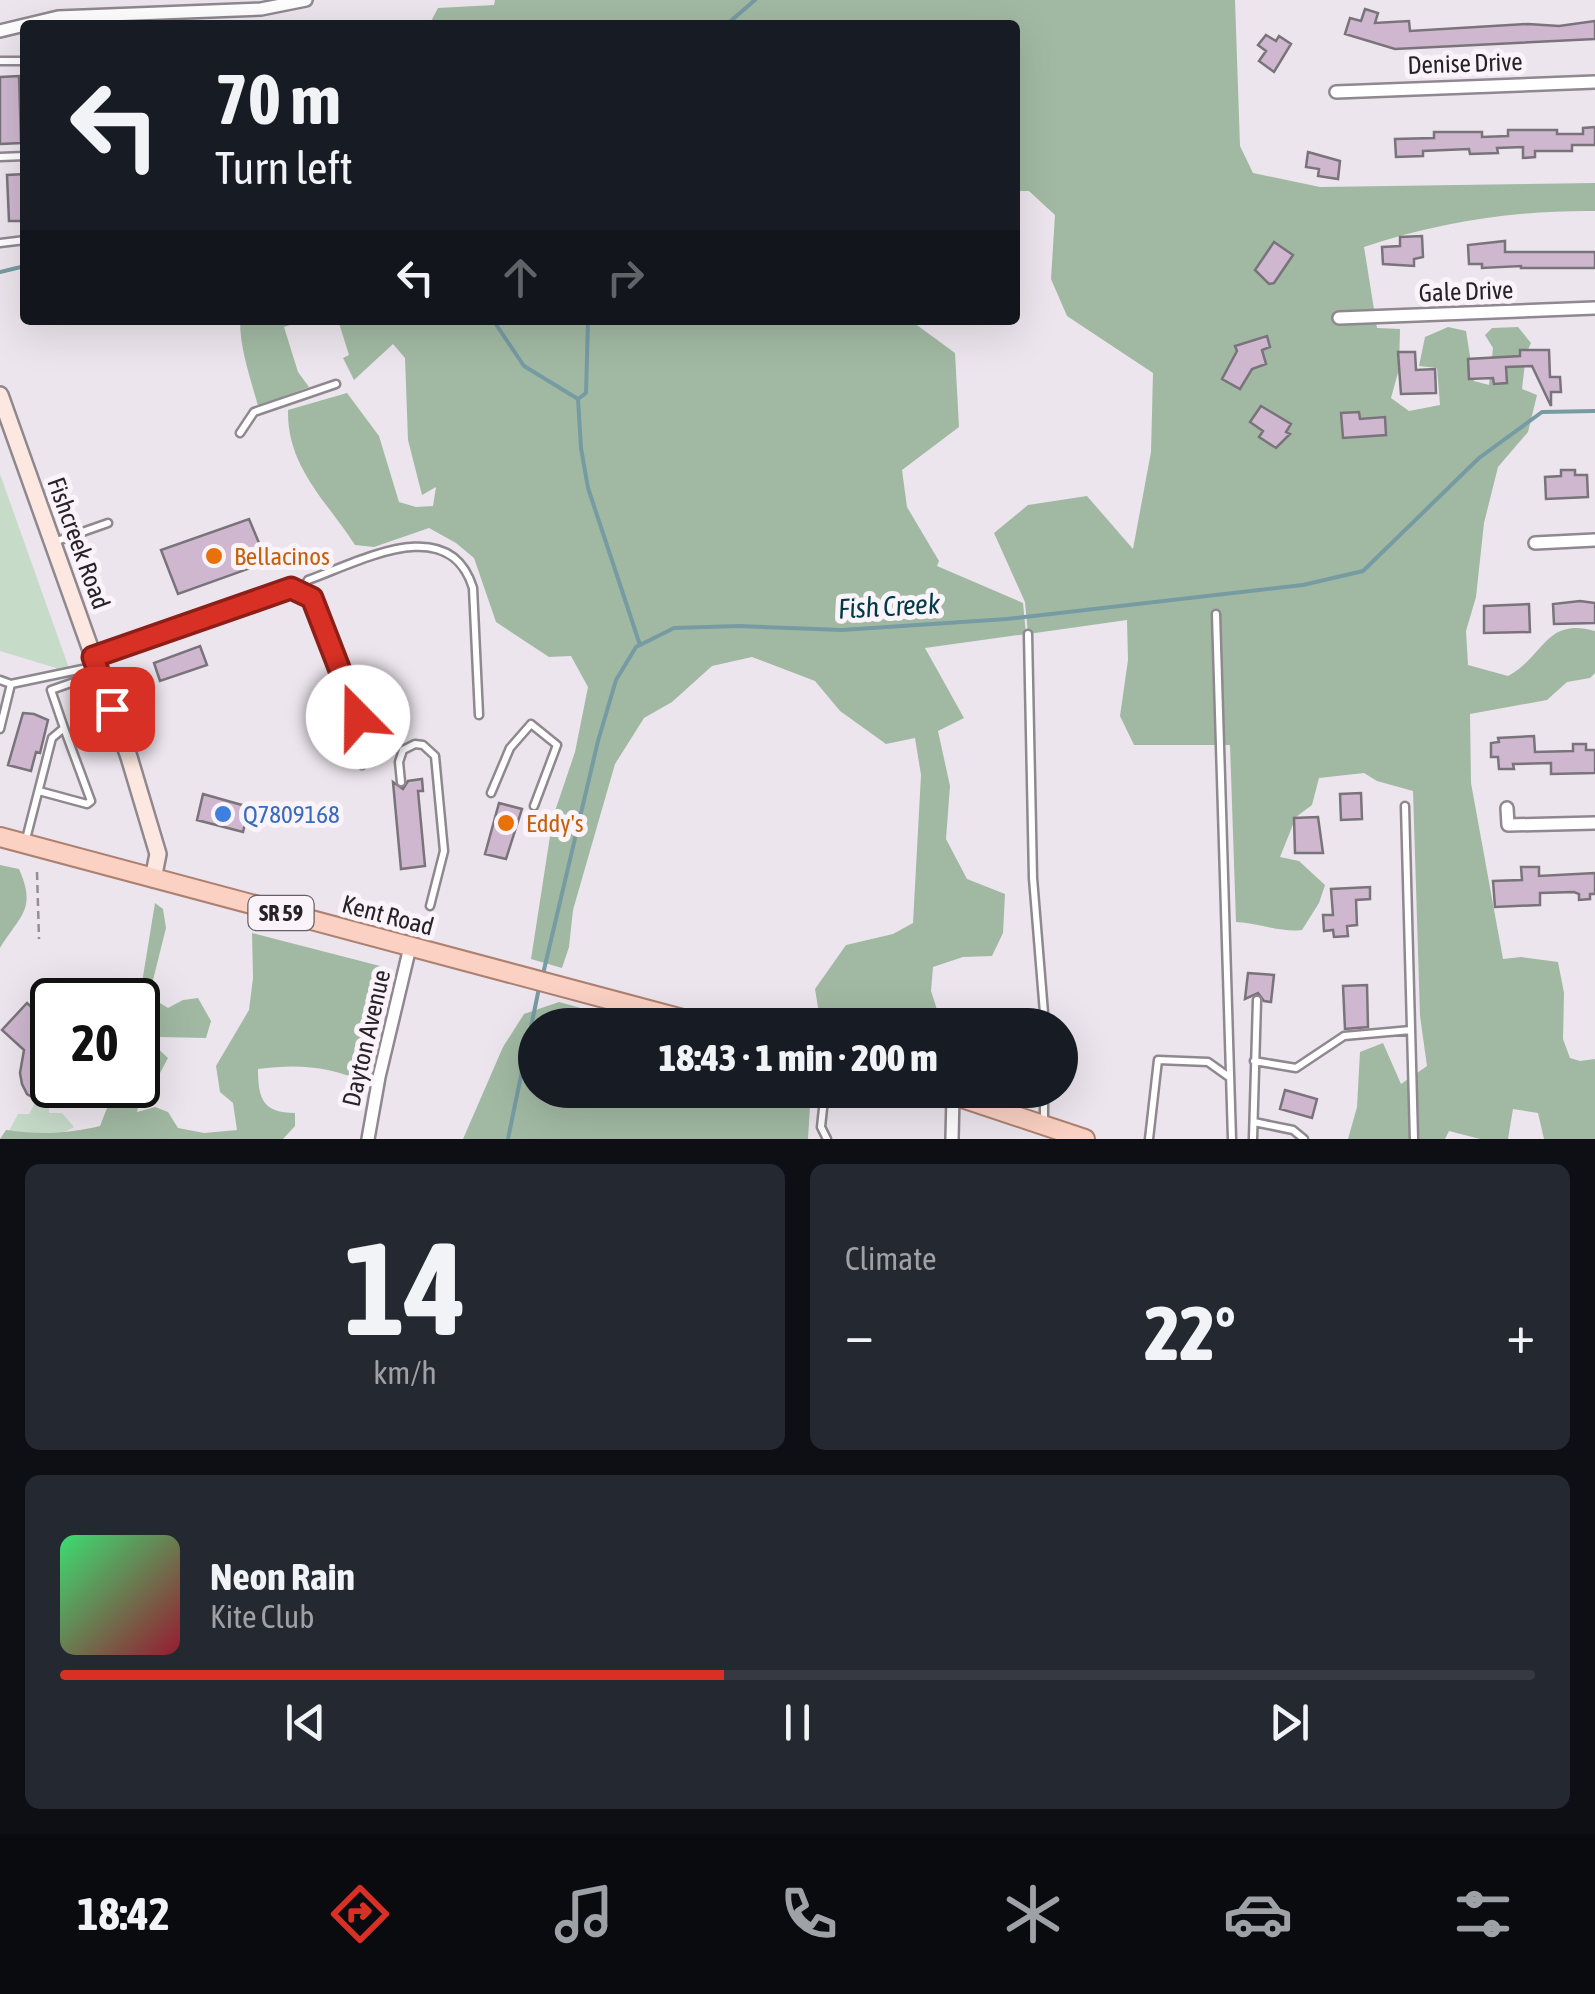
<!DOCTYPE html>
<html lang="en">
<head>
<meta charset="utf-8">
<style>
  :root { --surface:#171b24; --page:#242831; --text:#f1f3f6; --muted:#9ea1a6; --line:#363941; --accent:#d93025 }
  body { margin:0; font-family:"Asap Condensed",sans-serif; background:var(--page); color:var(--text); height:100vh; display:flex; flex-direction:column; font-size:38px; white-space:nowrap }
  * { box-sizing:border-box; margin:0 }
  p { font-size:32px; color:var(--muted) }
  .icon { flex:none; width:55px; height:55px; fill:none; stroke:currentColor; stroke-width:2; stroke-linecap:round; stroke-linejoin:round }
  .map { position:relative; height:1139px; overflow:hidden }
  .details { display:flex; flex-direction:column; gap:25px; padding:25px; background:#0d0f14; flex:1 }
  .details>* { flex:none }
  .hud { position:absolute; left:20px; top:20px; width:1000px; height:305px; border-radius:10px; box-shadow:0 10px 40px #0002; background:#171b24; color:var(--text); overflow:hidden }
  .speed { position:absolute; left:30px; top:978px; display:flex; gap:20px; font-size:50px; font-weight:700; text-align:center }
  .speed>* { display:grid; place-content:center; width:130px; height:130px; border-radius:50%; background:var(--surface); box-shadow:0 10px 40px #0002; line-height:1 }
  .speed .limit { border:5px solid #111; border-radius:15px; background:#fff; color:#111 }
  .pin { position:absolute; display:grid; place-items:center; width:85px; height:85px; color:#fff; margin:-42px; border-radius:20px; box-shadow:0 5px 15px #0006 }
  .me { position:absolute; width:110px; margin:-55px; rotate:338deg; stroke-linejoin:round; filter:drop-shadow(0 0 8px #0008) }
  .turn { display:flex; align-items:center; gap:35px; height:210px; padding:0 30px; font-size:45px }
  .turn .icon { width:130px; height:130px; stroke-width:2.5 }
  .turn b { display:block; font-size:70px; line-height:85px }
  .lanes { display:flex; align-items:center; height:95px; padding:0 30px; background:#0003; justify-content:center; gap:50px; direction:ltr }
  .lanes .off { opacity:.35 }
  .big { font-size:75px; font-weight:800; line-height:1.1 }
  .details .card { flex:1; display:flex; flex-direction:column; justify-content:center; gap:15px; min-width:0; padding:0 35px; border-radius:15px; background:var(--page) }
  .details .dial { align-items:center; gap:0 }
  .dial b { font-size:130px; line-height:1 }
  .song { display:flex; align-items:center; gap:30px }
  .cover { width:120px; height:120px; border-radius:15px; background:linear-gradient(135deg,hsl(140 70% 55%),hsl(350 70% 35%)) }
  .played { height:10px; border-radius:5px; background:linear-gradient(90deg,var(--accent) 45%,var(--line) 45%) }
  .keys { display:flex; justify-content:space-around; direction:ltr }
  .heat { display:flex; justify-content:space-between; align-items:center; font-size:55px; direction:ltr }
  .details .tiles { flex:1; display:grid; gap:25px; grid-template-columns:1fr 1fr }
  .card:last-child { grid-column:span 2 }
  .trip { position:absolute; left:518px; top:1008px; width:560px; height:100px; border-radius:50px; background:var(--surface); box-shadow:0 10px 40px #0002; font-weight:800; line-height:100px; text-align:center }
  .tabs { display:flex; height:160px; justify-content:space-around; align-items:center; background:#090b0e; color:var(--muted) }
  .tabs .icon { width:70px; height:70px }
  .tabs .selected { color:var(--accent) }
  .tabs b { font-size:45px; color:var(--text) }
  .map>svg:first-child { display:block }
</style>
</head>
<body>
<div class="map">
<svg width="1595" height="1139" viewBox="0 0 1595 1139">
  <rect width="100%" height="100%" fill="#ece5ed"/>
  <path fill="#c7dbc9" d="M0 474 70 671 58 674 56 668 0 651Z
    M36 1101 49 1106V1113H62L74 1127C56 1139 30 1134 9 1131L18 1114H29Z"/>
  <path fill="#a1b9a3" d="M495 0H1235L1240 146 1253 173 1320 187 1595 183V211C1518 210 1437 222 1364 247L1377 328 1400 329 1399 369 1391 398 1409 411 1440 405 1437 368 1419 366 1425 337 1448 327 1466 331 1474 381 1489 385 1493 348 1485 335 1492 328 1518 327 1531 343 1526 354 1522 389 1537 395 1528 432 1498 467 1484 523 1476 597 1466 631 1468 665 1508 676C1545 656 1545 617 1595 631V673L1590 678 1567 682 1547 700 1470 714 1471 783 1503 959 1521 957 1558 962 1564 993 1563 1039 1570 1058 1580 1061 1595 1059V1139H1544L1538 1113 1513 1109 1508 1139H1480L1449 1131 1445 1139H1348L1357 1107 1360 1052 1383 1043 1401 1084 1427 1066 1420 1016 1413 791 1377 781 1364 773 1319 778 1312 805 1296 817 1280 857 1299 861 1325 885 1319 903 1302 930C1282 933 1258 923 1236 922L1230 745H1134L1120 716 1128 660 1127 620 1028 634 1025 602 994 533 1028 505 1087 496 1133 549 1151 452 1153 373 1067 316 1051 279 1055 215 1029 191H1015V25H429L438 8 494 5Z
    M240 320H304L284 327 298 372 309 387 258 406C250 376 240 350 240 320Z
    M338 320H910L955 353 959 427 902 470 907 507 939 561 937 566 1023 603 1026 634 925 648 964 718 938 731 950 786 946 839 967 879 1005 894 1003 933 992 956 963 957 933 967 931 991 942 1025H836L820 1020 815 989 846 945 893 934 913 923 921 775 915 738 886 744 840 711 815 681 752 657 712 666 672 702 644 718 615 764 573 910 569 947 562 968 531 959 553 817 575 752 588 687 571 656 549 657 496 622 474 558 456 543 429 528 374 547 355 545C326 500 287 467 288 410L347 393 379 436 399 502 416 507 433 506 436 487 422 495 408 440 405 358 393 344 354 380 343 358 349 355Z
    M0 865 19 869C37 910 20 915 0 948Z
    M155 903 163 909 166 928 149 996 168 1008 183 1000 198 998 211 1021 206 1038 158 1037 154 1045 168 1058 159 1075 143 1085 137 1112 155 1107 168 1112 178 1128 204 1133 237 1130 233 1103 220 1092 216 1066 249 1010 253 978 252 933 380 966 386 980 372 1073 366 1083C329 1066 298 1064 258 1069 258 1099 263 1113 295 1113V1126L283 1139H0L6 1130C39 1135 67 1134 100 1126L116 1085H138V1007Z
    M559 1002 642 1025H535V1090H811L808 1139H463L503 1047 524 1014Z"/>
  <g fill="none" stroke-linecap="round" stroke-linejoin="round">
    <path stroke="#779ba3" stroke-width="4" d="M726 25 755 0
      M0 272 25 266
      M493 320 524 366 578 399
      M588 320 586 393 578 399 581 448 588 488 640 645
      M543 974 598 741 616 680 636 647 674 628 739 626 842 630 1007 619 1303 585 1363 571 1479 458 1542 412 1595 411
      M508 1139 539 988"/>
  </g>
  <path fill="#ceb7cf" stroke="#79737a" stroke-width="2.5" d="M1365 9 1378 13 1375 23 1409 21 1410 31 1528 24 1559 26 1595 21V39L1395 49 1345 34 1350 18 1361 21Z
    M1266 35 1276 41 1279 36 1291 44 1274 72 1259 61 1266 51 1258 45Z
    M19 76 21 143 0 144V77Z
    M1595 127V145H1572V151H1535V157L1523 158V147L1497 148 1498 153 1470 154 1469 149 1423 151V156L1396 157 1395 139 1434 138V132H1482V137L1508 136V130H1557V134H1583V128Z
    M1308 152 1340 161 1338 179 1318 176 1319 169 1306 167Z
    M25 174V221H9L7 175Z
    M1422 236 1423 257 1414 259V266L1383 264 1382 247 1400 246V237Z
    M1505 241V252H1595V268H1521V266L1482 268V264H1469L1468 245Z
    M1274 242 1293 255 1274 283 1269 284 1255 270Z
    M1267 336 1270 347 1262 350 1266 364 1252 369 1240 389 1222 379 1237 351 1235 346Z
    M1520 350H1549L1550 377H1560L1561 392H1551V406L1532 366 1506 367 1507 383 1494 384 1493 378 1469 379 1468 359 1520 356Z
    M1398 352H1415L1416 370 1435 369 1436 393 1401 394Z
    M1261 406 1291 424 1286 432 1290 434 1276 448 1259 437 1263 431 1250 422Z
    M1359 412 1360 419 1385 417 1386 435 1343 438 1341 413Z
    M1561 470H1575V475H1587L1588 497 1546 499 1545 477 1561 476Z
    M249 519 267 562 178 594 161 550Z
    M1580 601 1595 603V623L1554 624 1553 604Z
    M1529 604 1530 632 1484 633V606Z
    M200 646 207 665 160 681 154 663Z
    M23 713 34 714 48 720 40 753 36 752 31 771 8 765Z
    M1534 736 1535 752 1573 751V744H1586V750H1595V773L1551 774V763L1513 764 1514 769H1499L1498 757H1491V743L1499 742 1498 738Z
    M422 779 423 791H418L425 866 401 869 393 782 403 789 408 781Z
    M1361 793 1362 819 1341 820 1340 794Z
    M203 794 249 807 243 832 197 820Z
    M499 803 522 809 506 859 485 854Z
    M1318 817 1323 853H1295L1294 818Z
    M1521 867H1539V876L1595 873V894H1590V899L1579 900V894L1574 892 1540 893V905L1495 907 1493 881 1522 880Z
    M1370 887V899L1356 900 1357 925 1347 926 1348 936 1334 937 1333 930 1324 931 1323 915H1333L1331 889Z
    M1248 973 1274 975 1271 1002 1264 1001 1258 993 1245 999Z
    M1367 985 1368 1027 1345 1029 1343 986Z
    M27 1003 52 1027V1085H88L70 1103 47 1106 27 1094 22 1084 20 1073 24 1050 2 1030Z
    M1285 1090 1317 1099 1312 1118 1280 1109Z"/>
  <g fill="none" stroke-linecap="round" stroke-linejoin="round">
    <defs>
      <path id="lane" d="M0 61H25
        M0 157 25 156
        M0 243 25 240
        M240 433 254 412 336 384
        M54 542 108 523
        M301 593 308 580C359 562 449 511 473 588L479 715
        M1216 614 1232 1139
        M1028 634 1033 878 1045 1025
        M94 656 291 588 312 598 357 717 362 765
        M0 680 11 684 0 729
        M11 684 97 666
        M324 712 346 689
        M64 728 51 690 97 674
        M401 782 399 762 403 750 415 744 423 745 435 756 444 851 430 906
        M491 793 510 748 531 724 557 745 534 806
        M1405 806 1414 1139
        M25 843 52 738 64 728 91 801 87 804 39 791
        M1254 1061 1296 1068 1344 1036 1411 1030
        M825 1090 821 1127 827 1139
        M1254 1122 1293 1130 1304 1139
        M1044 1123V1090
        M1149 1139 1158 1060 1208 1062 1229 1077
        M1253 1139 1257 1000"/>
      <path id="street" d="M0 31 58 17 261 9 306 0
        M1336 92 1595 82
        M1339 318 1595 308
        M1535 543 1595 540
        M1507 808 1508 825 1595 823
        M368 1139 379 1077 410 947
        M952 1139 953 1095"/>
      <path id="secondary" d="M0 395 129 757 158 854 153 879"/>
      <path id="primary" d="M0 837 705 1025
        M938 1090 1085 1139"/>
    </defs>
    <use href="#lane" stroke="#8f888f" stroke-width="11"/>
    <use href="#street" stroke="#8f888f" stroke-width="16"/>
    <use href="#secondary" stroke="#8f888f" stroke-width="20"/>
    <use href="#primary" stroke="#ad8171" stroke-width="22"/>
    <path stroke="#948f95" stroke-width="2.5" stroke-dasharray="8 5" stroke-linecap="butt" d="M37 872 39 939"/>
    <use href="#lane" stroke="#fff" stroke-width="6"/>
    <use href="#street" stroke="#fff" stroke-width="11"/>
    <use href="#secondary" stroke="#fce8e0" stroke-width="15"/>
    <use href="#primary" stroke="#fad1c2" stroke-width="18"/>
  </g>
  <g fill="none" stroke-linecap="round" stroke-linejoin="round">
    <defs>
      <path id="route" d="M112 709 93 657 291 588 312 598 358 717"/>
    </defs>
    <use href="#route" stroke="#8d1f18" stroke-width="25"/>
    <use href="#route" stroke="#d93025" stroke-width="18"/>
  </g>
  <g fill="#e8710a" stroke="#faf3fa" stroke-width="4">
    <circle cx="214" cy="556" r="10"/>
    <circle cx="506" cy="823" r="10"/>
  </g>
  <circle fill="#3f7fe0" stroke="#faf3fa" stroke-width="4" cx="223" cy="814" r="10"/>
  <g text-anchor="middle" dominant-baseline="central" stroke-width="10" stroke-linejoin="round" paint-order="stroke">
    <rect fill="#faf3fa" stroke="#656166" stroke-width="2.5" x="248.5" y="896" width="65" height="34" rx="8"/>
    <g font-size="22" font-weight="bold" fill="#252326">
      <text x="281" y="913">SR 59</text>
    </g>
    <g font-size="25" fill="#252326" stroke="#faf3fa">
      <text transform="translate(1465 63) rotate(-2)">Denise Drive</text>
      <text transform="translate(1466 291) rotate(-2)">Gale Drive</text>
      <text transform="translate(79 543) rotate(70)">Fishcreek Road</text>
      <text transform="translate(388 915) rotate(15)">Kent Road</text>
      <text transform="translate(366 1038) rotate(-77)">Dayton Avenue</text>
    </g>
    <g font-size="25" fill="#c56008" stroke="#faf3fa" text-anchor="start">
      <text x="234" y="556">Bellacinos</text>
      <text x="526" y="823">Eddy's</text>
    </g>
    <g font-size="25" fill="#366cbe" stroke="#faf3fa" text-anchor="start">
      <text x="243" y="814">Q7809168</text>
    </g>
    <g font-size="28" font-style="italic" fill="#003a45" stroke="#faf3fa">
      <text transform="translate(889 606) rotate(-3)">Fish Creek</text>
    </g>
  </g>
</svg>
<div class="speed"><div class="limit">20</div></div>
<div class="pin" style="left:112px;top:709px;background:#d93025"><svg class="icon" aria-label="arrive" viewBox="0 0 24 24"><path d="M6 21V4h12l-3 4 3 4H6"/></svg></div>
<svg class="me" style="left:358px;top:717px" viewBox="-20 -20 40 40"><circle r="19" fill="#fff"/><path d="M0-13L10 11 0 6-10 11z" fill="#d93025"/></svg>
<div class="trip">18:43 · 1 min · 200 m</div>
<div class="hud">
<div class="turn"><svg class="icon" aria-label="left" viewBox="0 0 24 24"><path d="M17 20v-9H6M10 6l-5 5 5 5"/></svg><div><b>70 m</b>Turn left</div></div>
<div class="lanes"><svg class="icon" aria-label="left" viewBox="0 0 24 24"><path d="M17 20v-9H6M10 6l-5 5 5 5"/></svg><svg class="icon off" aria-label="ahead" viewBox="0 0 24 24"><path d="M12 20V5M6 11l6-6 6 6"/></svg><svg class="icon off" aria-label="right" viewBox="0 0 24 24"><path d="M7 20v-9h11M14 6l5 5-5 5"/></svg></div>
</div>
</div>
<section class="details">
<div class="tiles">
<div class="card dial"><b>14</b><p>km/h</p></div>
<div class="card"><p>Climate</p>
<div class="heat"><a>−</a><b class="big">22°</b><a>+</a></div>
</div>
<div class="card">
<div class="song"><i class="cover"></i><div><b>Neon Rain</b><p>Kite Club</p></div></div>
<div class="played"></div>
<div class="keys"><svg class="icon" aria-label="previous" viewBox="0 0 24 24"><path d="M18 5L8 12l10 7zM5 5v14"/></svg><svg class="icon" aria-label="pause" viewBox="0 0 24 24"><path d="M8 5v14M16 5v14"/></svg><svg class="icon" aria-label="next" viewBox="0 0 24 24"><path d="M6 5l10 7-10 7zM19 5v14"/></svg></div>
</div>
</div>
</section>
<nav class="tabs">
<b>18:42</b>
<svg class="icon selected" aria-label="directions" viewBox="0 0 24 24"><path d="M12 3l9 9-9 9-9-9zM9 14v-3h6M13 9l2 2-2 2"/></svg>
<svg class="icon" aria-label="music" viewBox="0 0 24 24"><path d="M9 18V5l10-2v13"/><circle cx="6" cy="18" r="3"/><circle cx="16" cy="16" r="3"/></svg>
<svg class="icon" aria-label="phone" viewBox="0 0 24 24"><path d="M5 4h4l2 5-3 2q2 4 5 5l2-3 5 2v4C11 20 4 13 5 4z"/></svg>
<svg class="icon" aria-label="climate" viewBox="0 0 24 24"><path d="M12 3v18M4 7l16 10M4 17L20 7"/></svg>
<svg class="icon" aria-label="car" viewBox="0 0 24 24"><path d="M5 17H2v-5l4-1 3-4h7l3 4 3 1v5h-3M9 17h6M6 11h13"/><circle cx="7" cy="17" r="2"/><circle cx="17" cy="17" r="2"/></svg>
<svg class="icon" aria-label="filters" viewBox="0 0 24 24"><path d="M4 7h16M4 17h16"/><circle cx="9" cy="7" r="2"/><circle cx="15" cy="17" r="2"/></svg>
</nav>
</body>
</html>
